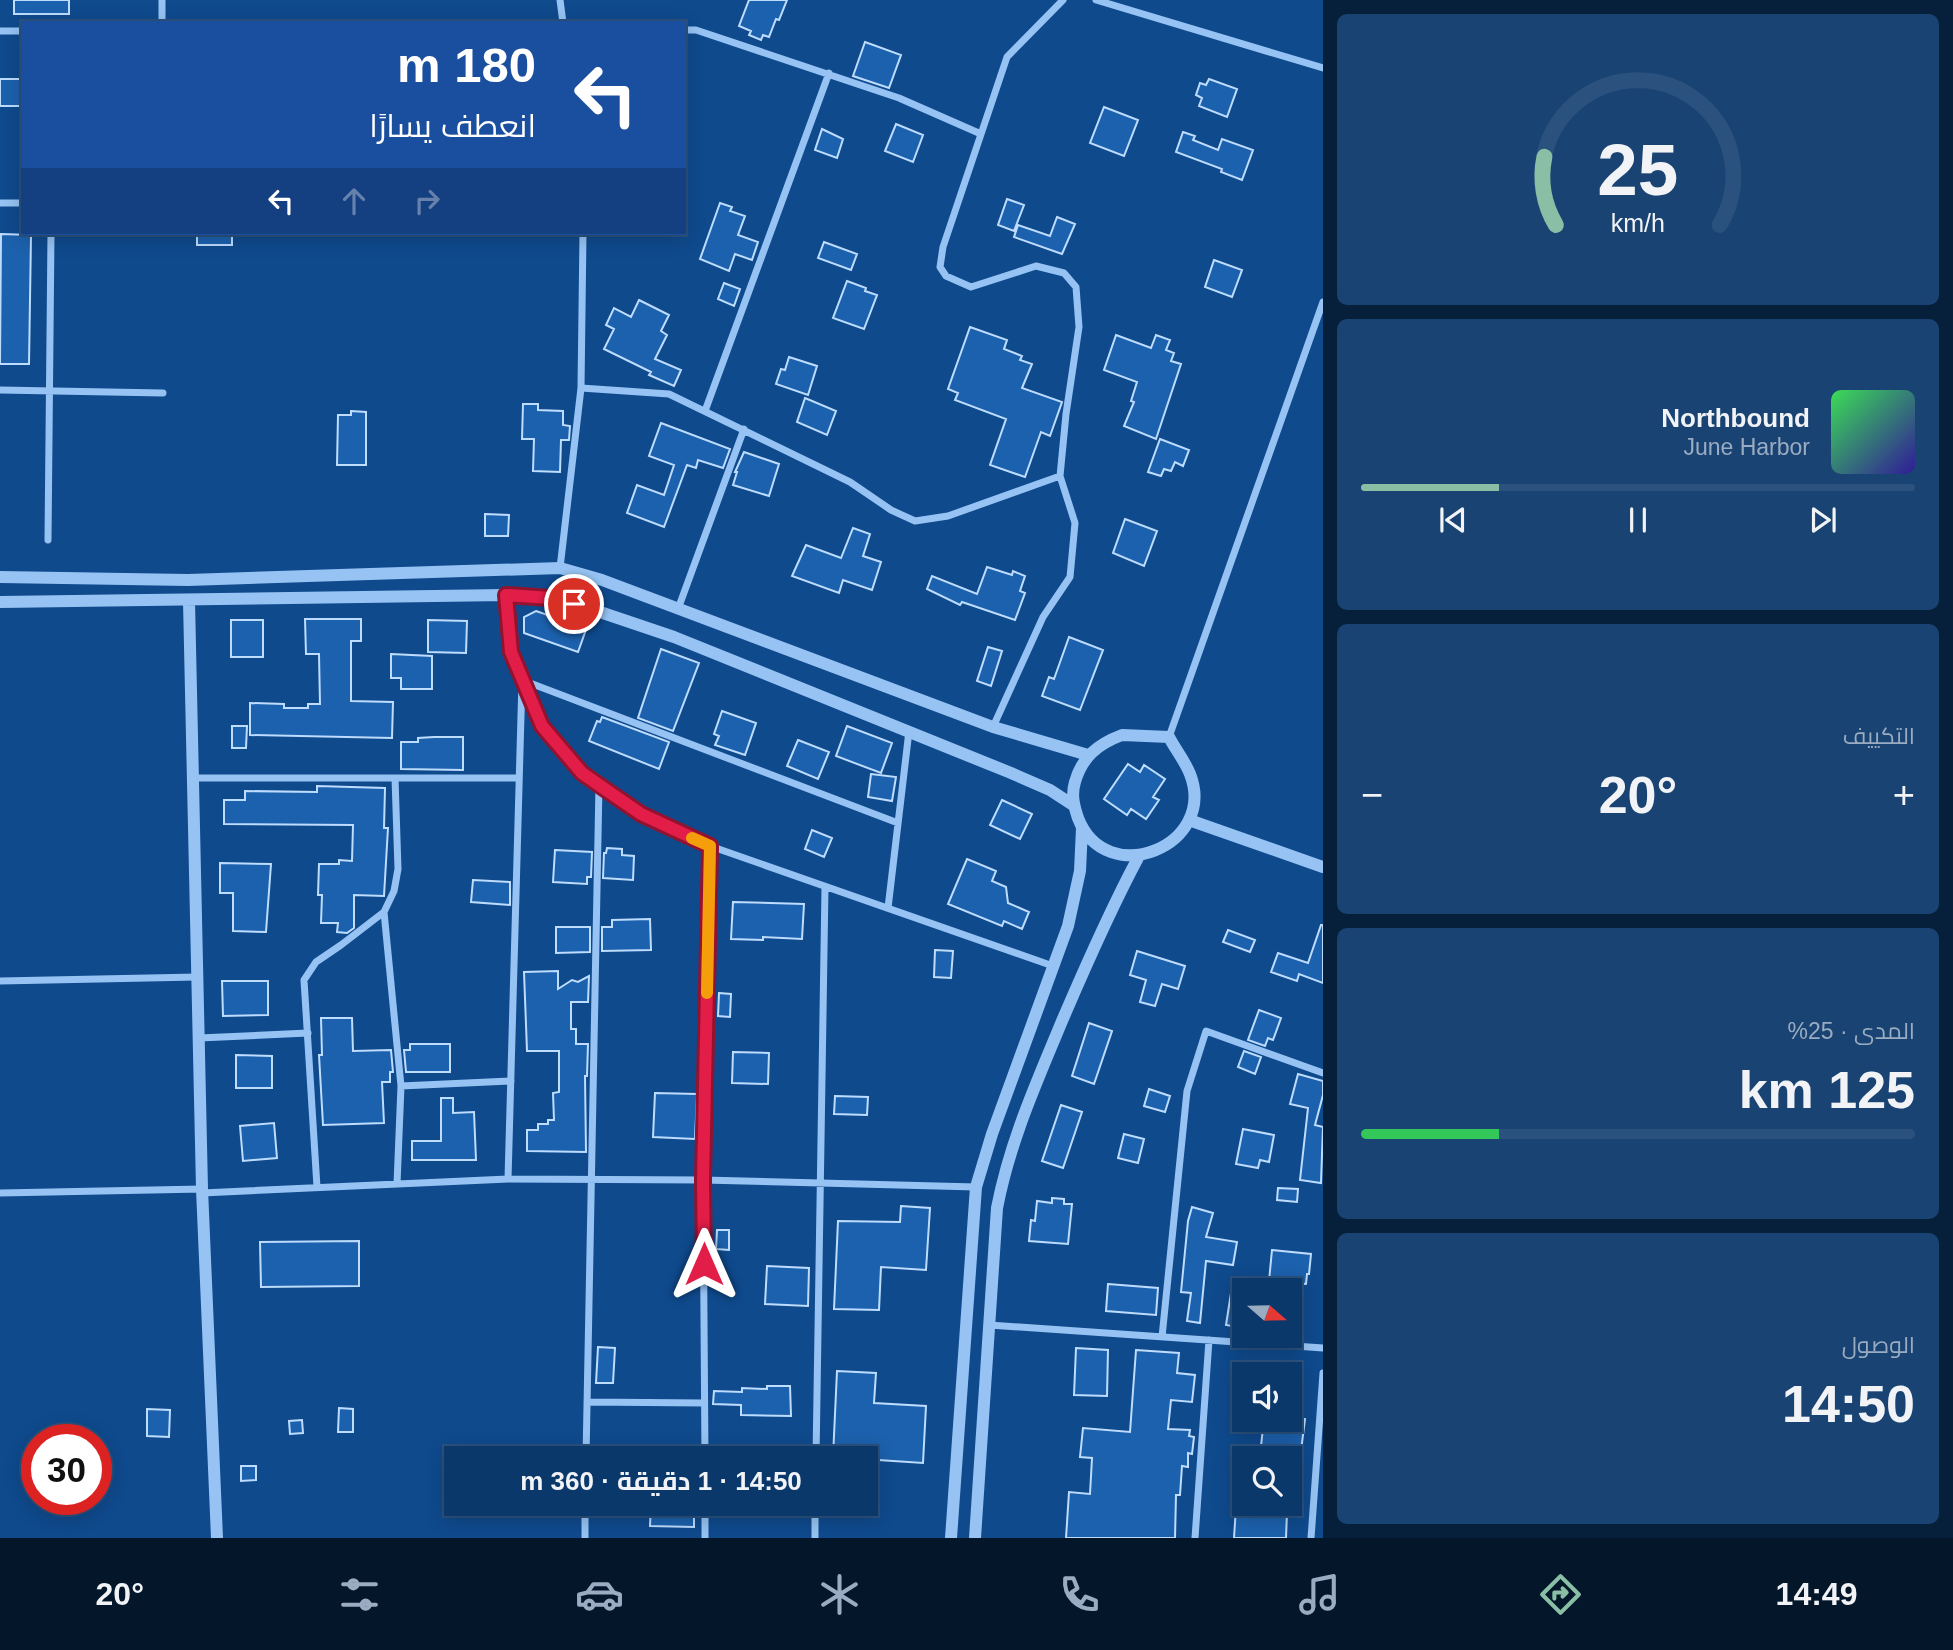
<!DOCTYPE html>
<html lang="ar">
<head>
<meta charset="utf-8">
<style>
  :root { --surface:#0b386a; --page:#194372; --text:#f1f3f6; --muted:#9aacc1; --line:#2b527e; --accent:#8abfa5 }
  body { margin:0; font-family:Arial,Cairo,sans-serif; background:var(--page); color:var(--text); direction:rtl; height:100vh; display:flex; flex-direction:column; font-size:26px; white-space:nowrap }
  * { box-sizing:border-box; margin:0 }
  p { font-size:23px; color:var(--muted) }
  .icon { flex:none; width:38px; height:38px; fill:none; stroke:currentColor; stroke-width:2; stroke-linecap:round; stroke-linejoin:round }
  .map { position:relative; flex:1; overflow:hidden; direction:ltr }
  .panel { display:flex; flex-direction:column; gap:14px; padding:14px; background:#061f3a; width:630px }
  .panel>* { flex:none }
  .banner { position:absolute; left:21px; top:21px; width:665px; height:214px; border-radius:0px; box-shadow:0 4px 18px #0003,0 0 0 2px var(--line); direction:rtl; background:#1a4fa0; color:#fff; overflow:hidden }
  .needle { width:46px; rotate:110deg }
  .controls { position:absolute; left:1232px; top:1278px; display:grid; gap:14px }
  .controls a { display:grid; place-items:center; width:70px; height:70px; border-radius:0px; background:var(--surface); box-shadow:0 4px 18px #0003,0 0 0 2px var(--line); font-size:35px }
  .speed { position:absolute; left:21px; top:1424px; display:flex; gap:14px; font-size:35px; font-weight:700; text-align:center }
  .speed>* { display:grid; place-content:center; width:91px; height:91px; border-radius:50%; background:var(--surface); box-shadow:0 4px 18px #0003,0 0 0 2px var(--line); line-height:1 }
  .speed .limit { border:10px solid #d22; background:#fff; color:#111 }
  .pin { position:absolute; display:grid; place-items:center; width:60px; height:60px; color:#fff; margin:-30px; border:4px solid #fff; border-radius:50%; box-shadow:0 2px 7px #0007 }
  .me { position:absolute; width:77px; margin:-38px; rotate:0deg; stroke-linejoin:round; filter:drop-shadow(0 0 5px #0008) }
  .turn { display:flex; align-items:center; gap:24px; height:147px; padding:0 35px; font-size:32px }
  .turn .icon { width:91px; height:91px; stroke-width:2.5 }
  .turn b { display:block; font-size:49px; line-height:60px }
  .lanes { display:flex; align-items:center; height:66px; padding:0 35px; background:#0003; justify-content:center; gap:35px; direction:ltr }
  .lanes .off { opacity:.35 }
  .big { font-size:52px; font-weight:700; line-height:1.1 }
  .panel .tile { flex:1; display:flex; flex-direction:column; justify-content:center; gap:10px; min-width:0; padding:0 24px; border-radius:10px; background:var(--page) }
  .panel .dial { align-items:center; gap:0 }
  .dial svg { height:182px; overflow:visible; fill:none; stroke:var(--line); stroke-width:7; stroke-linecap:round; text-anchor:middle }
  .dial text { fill:var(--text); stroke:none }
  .song { display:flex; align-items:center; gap:21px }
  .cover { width:84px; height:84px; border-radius:10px; background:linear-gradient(135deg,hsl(130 70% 55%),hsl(250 70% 35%)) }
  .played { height:7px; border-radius:4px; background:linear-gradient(90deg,var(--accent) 25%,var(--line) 25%) }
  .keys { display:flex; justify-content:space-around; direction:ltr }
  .heat { display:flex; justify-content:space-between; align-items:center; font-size:38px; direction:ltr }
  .charge { height:10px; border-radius:5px; background:linear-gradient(90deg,#34c759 25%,var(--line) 0) }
  .trip { position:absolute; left:444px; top:1446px; width:434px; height:70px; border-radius:0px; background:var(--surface); box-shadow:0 4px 18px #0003,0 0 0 2px var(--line); font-weight:700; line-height:70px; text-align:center; direction:rtl }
  .dock { display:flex; height:112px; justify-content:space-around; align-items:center; background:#04162a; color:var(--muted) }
  .dock .icon { width:49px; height:49px }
  .dock .active { color:var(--accent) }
  .dock b { font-size:32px; color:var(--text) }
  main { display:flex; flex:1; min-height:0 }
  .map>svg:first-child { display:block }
</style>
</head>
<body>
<main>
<section class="panel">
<div class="tile dial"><svg viewBox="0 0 100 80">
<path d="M14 69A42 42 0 1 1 86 69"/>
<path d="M14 69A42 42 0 0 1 9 39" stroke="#8abfa5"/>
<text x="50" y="56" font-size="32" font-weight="700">25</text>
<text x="50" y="72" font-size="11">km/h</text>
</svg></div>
<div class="tile">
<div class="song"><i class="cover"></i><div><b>Northbound</b><p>June Harbor</p></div></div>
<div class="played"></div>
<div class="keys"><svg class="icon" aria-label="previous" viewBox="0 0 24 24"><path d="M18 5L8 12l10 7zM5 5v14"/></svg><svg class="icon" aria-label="pause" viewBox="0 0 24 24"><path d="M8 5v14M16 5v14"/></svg><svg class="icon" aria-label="next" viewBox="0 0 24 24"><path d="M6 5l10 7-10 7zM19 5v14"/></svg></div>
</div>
<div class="tile"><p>التكييف</p>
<div class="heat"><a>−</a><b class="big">20°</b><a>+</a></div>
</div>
<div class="tile"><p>المدى · 25%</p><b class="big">125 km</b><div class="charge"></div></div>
<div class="tile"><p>الوصول</p><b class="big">14:50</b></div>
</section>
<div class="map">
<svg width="1323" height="1538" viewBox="0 0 1323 1538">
  <rect width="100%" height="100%" fill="#0f4a8d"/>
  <path fill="#1c61ad" stroke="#bddcfe" stroke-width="2" d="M14 0H69V14H14Z
    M749 0H787L779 20 776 19 769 37 763 35 761 40 749 35 751 31 739 26Z
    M865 42 901 55 889 88 853 76Z
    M0 79H23V106H0Z
    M1209 79 1237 89 1227 117 1199 106 1202 98 1196 95 1200 83 1206 85Z
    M1104 107 1138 120 1124 156 1090 143Z
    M896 124 923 135 913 162 885 151Z
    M822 129 843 139 837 158 815 150Z
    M1183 132 1195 136 1193 140 1218 150 1222 139 1253 150 1242 180 1221 172 1222 169 1176 152Z
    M1007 199 1024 205 1014 231 998 225Z
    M720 203 732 207 730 211 745 216 738 235 758 242 752 260 735 254 729 271 700 259Z
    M1057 217 1075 224 1062 254 1014 237 1018 225 1050 236Z
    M197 233H232V245H197Z
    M1 234 31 235 29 364H0Z
    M824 242 857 254 851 270 818 258Z
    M1214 260 1242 270 1232 297 1205 287Z
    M847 281 866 288 865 291 877 295 864 329 833 318Z
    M724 283 740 289 734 306 718 299Z
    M639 300 669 315 661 331 667 335 655 359 681 370 674 386 649 375 651 372 604 349 614 329 606 325 614 308 631 317Z
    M970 327 1007 340 1004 349 1022 356 1020 360 1032 364 1022 388 1062 402 1050 436 1041 432 1025 477 990 465 1006 419 955 400 958 393 948 389Z
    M1116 335 1151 348 1156 335 1170 340 1166 350 1174 353 1171 361 1181 364 1156 439 1124 426 1134 402 1131 401 1137 382 1104 370Z
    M789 357 817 366 808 395 776 384 781 369 785 370Z
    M805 398 836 411 827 435 797 422Z
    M523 404H538V410L563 411V425L570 426 569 440H561L560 472 533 471 534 439H522Z
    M351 411 366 412V465H337L338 415H351Z
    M661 423 730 449 723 468 698 460 696 468 687 465 664 527 627 513 637 485 664 495 674 465 649 456Z
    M1160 439 1189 450 1183 466 1175 462 1171 471 1164 469 1161 476 1148 472Z
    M744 452 779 464 769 496 733 485 737 472H735Z
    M485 514 509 515 508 536H485Z
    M1125 519 1157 531 1144 566 1113 553Z
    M853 528 870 534 863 556 881 562 872 590 843 580 839 593 792 576 806 545 841 558Z
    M987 567 1012 575 1013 571 1025 576 1020 591 1025 593 1015 620 962 602 960 605 927 589 932 576 977 594Z
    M536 611 559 619 561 614 588 624 578 652 524 633V617Z
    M305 619H361V641H351V701L393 702 392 738 250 735V703L284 704V708H308V704H320L319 654H306Z
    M231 620H263V657H231Z
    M428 620 467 621 466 653 428 652Z
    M1069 637 1103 650 1080 710 1042 696 1049 677 1054 679Z
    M988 647 1002 651 991 686 977 681Z
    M661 649 699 663 673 731 638 718Z
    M391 654 432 656V689H401V678H391Z
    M722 711 756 723 745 755 715 745 719 736 714 734Z
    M602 717 669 742 659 769 589 741 597 721 600 722Z
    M232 726H247L246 748H232Z
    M847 726 892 743 881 773 836 756Z
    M434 737H463V770L401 769V742H418V738Z
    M798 740 829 752 818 779 787 766Z
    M1128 764 1140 772 1144 765 1165 779 1153 797 1159 800 1146 819 1131 809 1127 815 1104 799Z
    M871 774 896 777 892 801 868 797Z
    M317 786 385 788 384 828H388L384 896 354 895V928L347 933 337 932 338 923H321L322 895H318L319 864H339V860L352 861 353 825 224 824V800H245V791L317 792Z
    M1002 800 1032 814 1020 839 990 825Z
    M812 830 832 838 824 857 805 849Z
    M607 848 622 849V855L634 856 633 880 603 878 604 853H606Z
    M555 850 592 852 591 877H587V884L553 882Z
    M967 859 996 871 992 881 1006 887 1008 903 1029 912 1022 929 1004 921 1002 926 948 904Z
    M220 863 271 864 266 932 233 931V893H220Z
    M473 880 510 882V905L471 902Z
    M733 902 804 904 802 939 763 937V940L731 939Z
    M650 919 651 950 602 951V927H612V920Z
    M1321 925H1323V983L1299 974 1297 981 1271 972 1278 953 1308 963Z
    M556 927H590V952L556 953Z
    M1228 930 1255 940 1250 952 1223 942Z
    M935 950 953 951 951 978 934 977Z
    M1137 951 1185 966 1178 989 1162 984 1155 1006 1140 1002 1146 980 1130 975Z
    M558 971V989L572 980 578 982 589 976 588 1002H571V1029H576V1044H588L587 1076H585L586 1152 527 1151V1130H538V1124H548V1120H554L553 1093 559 1092V1051H527L524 972Z
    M222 981H268V1015L223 1016Z
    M719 993 731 994 730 1017 718 1016Z
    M1259 1010 1281 1018 1273 1040 1268 1038 1265 1046 1248 1040Z
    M321 1018H352L353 1051 391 1050 393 1072H390V1082H382L384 1123 323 1125 319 1055H322Z
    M1089 1023 1112 1031 1094 1084 1072 1076Z
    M410 1044H450V1072H406L404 1050H410Z
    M1244 1051 1261 1057 1255 1074 1238 1067Z
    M733 1052 769 1053 768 1084 732 1083Z
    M236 1055 272 1056V1088H236Z
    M1298 1074 1323 1081V1095L1315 1125 1323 1127 1321 1183 1300 1180 1308 1108 1290 1104Z
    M1149 1089 1170 1096 1165 1112 1144 1106Z
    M655 1093 697 1094 695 1139 653 1137Z
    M835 1096 868 1097 867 1115 834 1114Z
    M441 1098H453V1113L474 1112 476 1160H412V1141H441Z
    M1061 1105 1082 1112 1063 1168 1042 1161Z
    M274 1123 277 1158 243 1161 240 1126Z
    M1243 1129 1274 1135 1269 1162 1260 1160 1258 1168 1236 1164Z
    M1124 1134 1144 1139 1138 1163 1118 1158Z
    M1278 1188 1298 1189 1297 1202 1277 1200Z
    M1052 1198 1064 1199V1204H1072L1068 1244 1029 1241 1031 1220 1035 1221 1037 1201 1052 1203Z
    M901 1206 930 1208 926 1270 881 1267 879 1310 834 1309 838 1221 900 1222Z
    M1192 1207 1213 1213 1206 1237 1237 1242 1233 1265 1206 1261 1200 1323 1187 1321 1191 1293 1181 1292 1188 1221Z
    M717 1230H729V1250L716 1249Z
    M359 1241V1286L261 1287 260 1242Z
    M1272 1250 1311 1254 1309 1274H1307L1306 1284 1269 1281Z
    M767 1266 809 1268 808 1306 765 1304Z
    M1233 1280 1244 1281V1328L1226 1325Z
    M1108 1284 1158 1288 1156 1315 1106 1311Z
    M598 1347 615 1348 613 1383H596Z
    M1076 1348 1108 1350 1107 1396 1074 1395Z
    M1136 1350 1179 1353 1177 1373 1195 1375 1192 1402 1171 1400 1168 1429 1190 1430 1189 1436 1194 1437 1192 1454 1188 1453V1467L1182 1466 1180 1495H1176L1175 1538H1066L1069 1492 1090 1494 1092 1458 1080 1457 1083 1428 1130 1432Z
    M837 1371 876 1373 874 1403 926 1406 923 1463 833 1457Z
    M767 1386H790L791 1416 741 1415V1405L713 1404 714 1391 742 1392V1388L767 1389Z
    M339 1408 353 1409V1432H338Z
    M147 1409 170 1410 169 1437 147 1436Z
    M1290 1417 1305 1419 1300 1459 1260 1455 1264 1419H1290Z
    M302 1420 303 1433 290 1434 289 1421Z
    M241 1466H256V1480L241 1481Z
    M651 1503H694V1527L650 1526Z
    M1236 1507 1253 1508V1511L1287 1512 1286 1538H1234Z"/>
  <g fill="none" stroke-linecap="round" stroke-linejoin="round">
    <path stroke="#96c3f3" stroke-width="7" d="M162 0V23
      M560 0 563 23
      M1096 0 1323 68
      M684 30H696L899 98 981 134
      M0 31H23
      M0 203H23
      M581 388 669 394 850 482 891 510 915 521 948 516 1060 476
      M0 390 163 393
      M705 411 829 73
      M48 540 51 233
      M560 568 581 388 583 233
      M506 595 511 652 542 726 582 773 641 814 710 846 1053 966
      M678 609 744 429
      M993 727 1043 617 1070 577 1075 523 1060 476 1066 414 1079 327 1076 287 1064 273 1036 266 971 287 946 276 940 267 943 247 1007 57 1063 0
      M1169 737 1323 302
      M193 778H519
      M888 908 909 731
      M384 912 401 1086 397 1184
      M0 981 197 977
      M199 1038 308 1033
      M401 1086 511 1081
      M508 1179 522 680 898 823
      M317 1187 304 980 316 962 341 945 384 912 394 891 398 869 395 778
      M0 1193 202 1189
      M202 1193 508 1179 703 1180 976 1187
      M989 1325 1323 1348
      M1162 1337 1187 1091 1206 1031 1323 1073
      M587 1402 704 1403
      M586 1458 599 785
      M705 1458 703 1180 710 846
      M816 1458 825 887
      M705 1503V1538
      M585 1538V1503
      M815 1538V1503
      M1195 1538 1209 1340
      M1311 1538 1323 1373"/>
    <path stroke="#96c3f3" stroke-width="12" d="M0 577 188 580 560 568 602 580 993 727 1088 755
      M189 601 202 1189 217 1538
      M0 602 506 595 550 598 597 611 674 637 1011 773 1050 790 1073 805
      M1122 735 1169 737C1175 749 1185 761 1190 774 1218 846 1106 891 1078 818 1074 806 1071 795 1075 782 1082 757 1098 744 1122 735Z
      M1189 820 1323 867
      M951 1538 976 1187 992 1134 1068 926 1080 871 1082 828
      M975 1538 997 1208C1010 1141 1036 1084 1062 1021 1086 965 1110 910 1139 856"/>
  </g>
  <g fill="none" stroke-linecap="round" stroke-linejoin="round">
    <defs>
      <path id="route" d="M574 604 551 598 506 595 511 652 542 726 582 773 599 785 641 814 710 846 703 1180 704 1264"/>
    </defs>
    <use href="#route" stroke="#92132f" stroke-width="18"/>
    <use href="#route" stroke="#e11d48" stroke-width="12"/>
    <path stroke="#f59e0b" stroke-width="12" d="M692 838 710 846 707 993"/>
  </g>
</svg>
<div class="controls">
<a><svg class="needle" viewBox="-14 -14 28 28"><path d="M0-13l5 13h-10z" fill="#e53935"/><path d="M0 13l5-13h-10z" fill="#9aacc1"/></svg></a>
<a><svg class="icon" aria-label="sound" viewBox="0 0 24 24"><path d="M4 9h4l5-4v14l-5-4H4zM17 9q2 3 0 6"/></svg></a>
<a><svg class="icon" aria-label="search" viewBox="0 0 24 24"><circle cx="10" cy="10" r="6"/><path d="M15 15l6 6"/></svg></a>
</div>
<div class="speed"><div class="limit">30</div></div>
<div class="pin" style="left:574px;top:604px;background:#d93025"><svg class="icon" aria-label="arrive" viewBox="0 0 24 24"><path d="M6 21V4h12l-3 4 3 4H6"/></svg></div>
<svg class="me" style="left:704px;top:1264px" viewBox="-20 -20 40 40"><path d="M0-17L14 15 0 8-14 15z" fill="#e11d48" stroke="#fff" stroke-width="4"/></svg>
<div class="trip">14:50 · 1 دقيقة · 360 m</div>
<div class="banner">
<div class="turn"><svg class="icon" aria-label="left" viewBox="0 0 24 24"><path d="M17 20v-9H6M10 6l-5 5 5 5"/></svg><div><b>180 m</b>انعطف يسارًا</div></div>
<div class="lanes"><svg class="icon" aria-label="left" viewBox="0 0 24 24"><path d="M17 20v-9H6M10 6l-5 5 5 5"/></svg><svg class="icon off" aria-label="ahead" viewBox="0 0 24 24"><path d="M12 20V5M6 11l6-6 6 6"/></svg><svg class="icon off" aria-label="right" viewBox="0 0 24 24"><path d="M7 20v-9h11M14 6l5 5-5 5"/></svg></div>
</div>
</div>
</main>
<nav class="dock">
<b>14:49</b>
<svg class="icon active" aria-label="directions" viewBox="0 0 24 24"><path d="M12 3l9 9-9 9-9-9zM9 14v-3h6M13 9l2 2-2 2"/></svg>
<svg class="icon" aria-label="music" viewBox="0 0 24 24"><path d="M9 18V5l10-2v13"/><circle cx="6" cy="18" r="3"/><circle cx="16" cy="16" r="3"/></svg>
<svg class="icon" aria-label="phone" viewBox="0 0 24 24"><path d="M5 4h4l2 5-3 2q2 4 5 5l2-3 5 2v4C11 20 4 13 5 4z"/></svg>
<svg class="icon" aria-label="climate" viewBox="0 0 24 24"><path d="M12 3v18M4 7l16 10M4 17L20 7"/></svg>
<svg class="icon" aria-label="car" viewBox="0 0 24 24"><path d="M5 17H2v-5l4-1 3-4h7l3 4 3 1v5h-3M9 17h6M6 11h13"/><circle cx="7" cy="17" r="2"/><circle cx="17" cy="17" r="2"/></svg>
<svg class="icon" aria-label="filters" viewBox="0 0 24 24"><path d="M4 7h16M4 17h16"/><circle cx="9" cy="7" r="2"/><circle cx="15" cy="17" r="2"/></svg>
<b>20°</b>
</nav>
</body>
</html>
